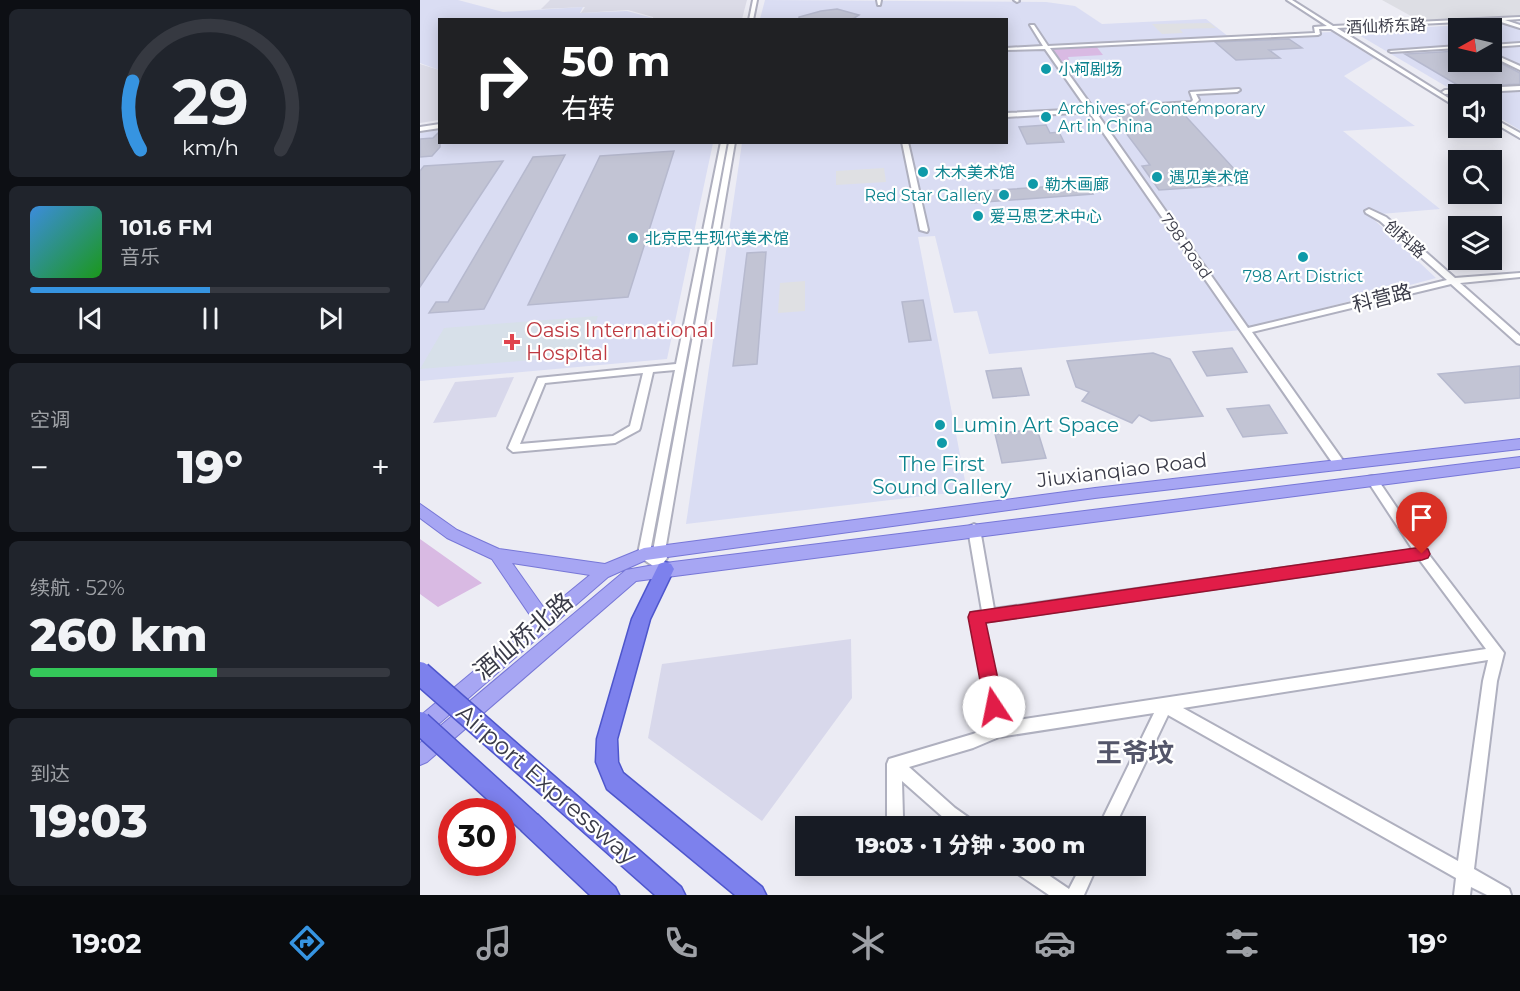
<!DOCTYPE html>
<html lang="zh">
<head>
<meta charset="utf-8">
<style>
  :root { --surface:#171b24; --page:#20242c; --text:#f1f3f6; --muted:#9ea1a6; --line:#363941; --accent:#3694e1 }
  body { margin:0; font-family:Montserrat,"Noto Sans SC",sans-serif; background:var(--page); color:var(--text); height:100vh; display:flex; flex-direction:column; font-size:22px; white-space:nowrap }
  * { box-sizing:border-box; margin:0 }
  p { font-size:20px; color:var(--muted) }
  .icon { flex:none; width:33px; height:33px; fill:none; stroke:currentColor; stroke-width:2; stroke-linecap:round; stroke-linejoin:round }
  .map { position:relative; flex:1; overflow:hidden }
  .side { display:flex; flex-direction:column; gap:9px; padding:9px; background:#0d0f14; width:420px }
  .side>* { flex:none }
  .hud { position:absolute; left:18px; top:18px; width:570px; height:126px; border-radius:0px; box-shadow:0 3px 15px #0003; background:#202124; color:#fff; overflow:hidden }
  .needle { width:39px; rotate:262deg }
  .controls { position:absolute; left:1028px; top:18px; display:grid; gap:12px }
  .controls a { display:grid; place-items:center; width:54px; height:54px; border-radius:0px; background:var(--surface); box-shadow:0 3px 15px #0003; font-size:30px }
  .speed { position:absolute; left:18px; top:798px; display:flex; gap:12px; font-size:30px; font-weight:700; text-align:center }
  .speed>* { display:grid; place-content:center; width:78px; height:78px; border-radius:50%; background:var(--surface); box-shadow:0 3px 15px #0003; line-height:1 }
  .speed .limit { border:9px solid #d22; background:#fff; color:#111 }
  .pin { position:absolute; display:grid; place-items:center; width:51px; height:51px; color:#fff; margin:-62px -26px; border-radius:50% 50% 50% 0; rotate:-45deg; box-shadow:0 0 6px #0007 }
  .pin .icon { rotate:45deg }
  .me { position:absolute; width:66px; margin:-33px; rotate:349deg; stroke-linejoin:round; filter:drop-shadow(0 0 4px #0008) }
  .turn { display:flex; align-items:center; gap:21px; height:126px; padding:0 24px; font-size:27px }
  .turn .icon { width:78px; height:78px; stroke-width:2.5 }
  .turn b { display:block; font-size:42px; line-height:51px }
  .big { font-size:45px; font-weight:800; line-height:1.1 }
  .side .widget { flex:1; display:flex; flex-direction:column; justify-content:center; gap:9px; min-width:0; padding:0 21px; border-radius:9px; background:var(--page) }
  .side .dial { align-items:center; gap:0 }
  .dial svg { height:156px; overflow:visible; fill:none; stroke:var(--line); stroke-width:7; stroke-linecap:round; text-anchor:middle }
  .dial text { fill:var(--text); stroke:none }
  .song { display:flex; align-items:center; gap:18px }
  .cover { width:72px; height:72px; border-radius:9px; background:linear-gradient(135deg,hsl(210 70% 55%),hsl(120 70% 35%)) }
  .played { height:6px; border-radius:3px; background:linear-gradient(90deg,var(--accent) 50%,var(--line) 50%) }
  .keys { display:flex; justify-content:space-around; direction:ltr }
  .heat { display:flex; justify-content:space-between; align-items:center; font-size:33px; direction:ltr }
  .charge { height:9px; border-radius:4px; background:linear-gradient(90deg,#34c759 52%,var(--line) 0) }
  .trip { position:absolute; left:375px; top:816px; width:351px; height:60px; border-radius:0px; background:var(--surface); box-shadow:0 3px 15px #0003; font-weight:800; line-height:60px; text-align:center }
  .dock { display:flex; height:96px; justify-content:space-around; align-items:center; background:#090b0e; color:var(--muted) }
  .dock .icon { width:42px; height:42px }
  .dock .current { color:var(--accent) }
  .dock b { font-size:27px; color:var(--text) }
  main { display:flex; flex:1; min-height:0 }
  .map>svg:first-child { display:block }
</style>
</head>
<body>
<main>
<section class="side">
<div class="widget dial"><svg viewBox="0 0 100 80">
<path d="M14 69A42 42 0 1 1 86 69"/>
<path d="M14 69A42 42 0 0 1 10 34" stroke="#3694e1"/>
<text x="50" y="56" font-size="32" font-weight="700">29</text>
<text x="50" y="72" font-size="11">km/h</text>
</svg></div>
<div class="widget">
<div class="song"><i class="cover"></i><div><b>101.6 FM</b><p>音乐</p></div></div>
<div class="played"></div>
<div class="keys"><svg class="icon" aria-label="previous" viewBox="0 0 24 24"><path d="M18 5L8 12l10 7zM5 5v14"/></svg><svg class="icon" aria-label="pause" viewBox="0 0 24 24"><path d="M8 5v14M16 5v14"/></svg><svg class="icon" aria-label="next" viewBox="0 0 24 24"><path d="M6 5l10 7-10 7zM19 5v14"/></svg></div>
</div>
<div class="widget"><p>空调</p>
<div class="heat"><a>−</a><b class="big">19°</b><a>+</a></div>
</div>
<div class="widget"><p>续航 · 52%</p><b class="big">260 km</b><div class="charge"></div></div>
<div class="widget"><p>到达</p><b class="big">19:03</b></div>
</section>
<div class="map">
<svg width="1100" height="895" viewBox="0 0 1100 895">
  <rect width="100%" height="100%" fill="#ececf4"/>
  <path fill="#dbdbe7" d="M130 0H327L322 19 233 20V17L208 10 161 13 165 7 121 9Z
    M0 64 19 70V120L0 123Z"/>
  <path fill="#daddf3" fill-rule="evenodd" d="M0 0H38L83 12 163 7 160 13 207 11 233 18 232 20H20L19 70 0 63Z
    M345 0 626 2 655 6 682 24 786 19 809 37 912 32 954 58 924 76 995 126 923 131 1020 209 949 215 1016 278 822 330 569 354 557 311 534 313 515 236 498 237 547 491 266 524 322 143 586 142V20L340 19Z
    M1100 22V130L1071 113V94H1039L932 31ZM1038 28H1071V62H1038Z
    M19 130 20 142 293 143 247 359 0 381V133Z"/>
  <path fill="#dddee4" d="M962 0H1100V16L1000 21Z"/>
  <path fill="#d8d8eb" d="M94 377 76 417 13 423 35 382Z
    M431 639 432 698 342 821 228 738 242 664Z"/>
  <path fill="#d7e0e9" d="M178 316 164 356 0 369 24 328Z"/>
  <path fill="#d9bae3" d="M676 46 683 55 648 57 649 60 641 61 632 49Z
    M0 539 62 583 18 607 0 594Z"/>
  <path fill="#dfe0e3" d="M790 23 796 28 760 29 763 33 742 34 732 24Z
    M464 168 466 182 416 185V171Z
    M385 281V311L358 313 360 283Z"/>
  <path fill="#c2c4d4" stroke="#b6b9ce" stroke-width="1.5" d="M417 9 439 15 431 20H379V17L401 11Z
    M869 39 882 48 849 50 860 58 816 60 795 42Z
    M1038 51V62H1071V58L1100 73V84L1041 87 985 54Z
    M759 109 828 184 739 190 722 166 730 165 706 133 711 132 695 112Z
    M626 125 630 133 639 132 644 142 607 144 599 127Z
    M20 131V147L12 156 0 157V139L13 138Z
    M254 151 208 297 108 305 180 156Z
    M145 155 64 309 9 313 16 302H28L113 157Z
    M83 161 0 287V171L4 166Z
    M667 184 673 194 552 203 548 192Z
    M346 252 337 364 313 366 327 253Z
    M503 300 511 340 489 342 482 302Z
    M812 348 827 372 787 376 773 352Z
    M733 353 750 359 783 416 731 421 719 415 712 423 662 401 669 392 656 387 647 361Z
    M1100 366V398L1045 403 1018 374Z
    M601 368 609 395 573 398 566 371Z
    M849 405 867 433 823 437 807 409Z
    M617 429 626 458 582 463 575 434Z"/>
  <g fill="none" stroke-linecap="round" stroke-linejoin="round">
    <defs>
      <path id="minor" d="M333 0H337L333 20H329Z
        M457 0H461L460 5H458Z
        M594 0H598L599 1 597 2Z
        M867 0H872L913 26 1100 17V19L1085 20 1100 25V28L1081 22V20L917 28 1038 104V108L911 29H899L900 34 898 35 630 48 673 108 771 102 773 100 770 92 819 89 820 90 817 92 776 94 779 100 773 106 675 111 828 328 1027 280 960 221 946 213 945 211 949 209 966 217 1035 278 1100 273V277L1040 283 1100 336V344L1097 343 1031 284 832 332 924 462 925 465 920 469 916 468 669 112 586 117V113L667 109 625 49 586 50V48L623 46 610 25H614L628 46 895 33 894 27 907 26Z
        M1100 43V45L1071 47V45Z
        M1038 46V48L971 52 969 51Z
        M1071 53 1100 66V70L1071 56Z
        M1100 86V90L1025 94 1022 92 1025 90Z
        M1071 117 1100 133V138L1071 121Z
        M20 124V128L0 131V127Z
        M301 142H307L230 552 234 555 233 551 309 142H315L245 551 247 558 244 562 251 569 249 573 245 574 220 557 218 554 255 370 233 372 220 428 219 430 195 443 93 452 88 448 118 378 256 364ZM223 373 210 426 193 436 100 444 125 383Z
        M482 142H488L508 230 507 232 500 230Z
        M952 476 956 477 1006 551 1084 653 1077 681 1054 869 1089 889 1091 895H1067L1051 887 1050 895H1034L1036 878 748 715 695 826H679L734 713 579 737 553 748 489 767 535 808 552 820 554 826H533L482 781 483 817 481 823 475 825 469 823 467 817V764L469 759 553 734 571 726 550 617 551 613 562 611 548 529 550 526 554 524 558 526 560 529 574 609 993 550 947 480 948 477ZM999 559 1066 649 585 722 563 622ZM1068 660 1063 681 1038 861 763 708Z
        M593 866H615L649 889 661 866H677L664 895H629L595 872Z"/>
      <path id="major" d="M1100 439V449L675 498 226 560 188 577 7 734 0 737V716L114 621 72 559 27 538 0 518V504L37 530 79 549 185 564 224 548 675 488ZM92 563 170 575 126 611Z
        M1100 457V467L216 581 7 762 0 765V743L206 570 245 563Z"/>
      <path id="highway" d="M245 562 251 564 254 569 230 619 197 739 198 762 203 773 342 887 346 895H315L187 789 176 762 177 739 212 619 239 564Z
        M140 785 148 788 261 887 265 895H235L132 804 129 796 132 788Z
        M110 812 118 815 195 887 199 895H170L102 831 99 823 102 815Z"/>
    </defs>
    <use href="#minor" stroke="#afb0bf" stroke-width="4"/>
    <use href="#major" stroke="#7777d7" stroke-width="2"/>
    <use href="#highway" stroke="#4e56cc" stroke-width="3"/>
    <use href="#minor" fill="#fff" fill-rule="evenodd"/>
    <use href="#major" fill="#a7a6f3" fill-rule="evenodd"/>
    <use href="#highway" fill="#7d81ed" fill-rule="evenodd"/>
    <defs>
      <path id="highway-bridge" d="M0 673 140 796
        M0 723 110 823"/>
    </defs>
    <use href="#highway-bridge" stroke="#4e56cc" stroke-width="25" stroke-linecap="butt"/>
    <use href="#highway-bridge" stroke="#7d81ed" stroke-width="22"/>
  </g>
  <path fill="#e11d48" stroke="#92132f" stroke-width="1.5" d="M1002 547 1008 549 1010 554 1008 558 1002 560 566 623 584 707 581 713 574 716 568 713 565 707 548 617 550 612Z"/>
  <g fill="#0f9aa8" stroke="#fff" stroke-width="2">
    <circle cx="626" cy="69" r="6"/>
    <circle cx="626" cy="117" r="6"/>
    <circle cx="503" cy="172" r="6"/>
    <circle cx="737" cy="177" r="6"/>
    <circle cx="613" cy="184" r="6"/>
    <circle cx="584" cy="195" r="6"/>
    <circle cx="558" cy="216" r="6"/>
    <circle cx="213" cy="238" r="6"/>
    <circle cx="883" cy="257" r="6"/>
    <circle cx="520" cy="425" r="6"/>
    <circle cx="522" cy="443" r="6"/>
  </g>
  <path fill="#e0444e" stroke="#fff" stroke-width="2" d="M89 333h6v6h6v6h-6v6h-6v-6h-6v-6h6z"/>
  <g text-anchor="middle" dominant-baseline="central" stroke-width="4.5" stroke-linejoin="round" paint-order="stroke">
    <g font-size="16" fill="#3a3b48" stroke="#fff">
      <text transform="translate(966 26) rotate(-2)">酒仙桥东路</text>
      <text transform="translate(985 239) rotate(41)">创科路</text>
      <text transform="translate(766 246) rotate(55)">798 Road</text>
    </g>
    <g font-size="16" fill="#0d838f" stroke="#fff" text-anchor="start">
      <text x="638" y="69">小柯剧场</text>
      <text x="638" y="108">Archives of Contemporary<tspan x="638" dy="18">Art in China</tspan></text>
      <text x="515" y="172">木木美术馆</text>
      <text x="749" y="177">遇见美术馆</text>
      <text x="625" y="184">勒木画廊</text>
      <text x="572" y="195" text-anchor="end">Red Star Gallery</text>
      <text x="570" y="216">爱马思艺术中心</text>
      <text x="225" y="238">北京民生现代美术馆</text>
      <text x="883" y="276" text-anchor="middle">798 Art District</text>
    </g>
    <g font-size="20" fill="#3a3b48" stroke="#fff">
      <text transform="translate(962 298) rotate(-14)">科营路</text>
      <text transform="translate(702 470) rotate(-7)">Jiuxianqiao Road</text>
    </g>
    <g font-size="20" fill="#be3a42" stroke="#fff" text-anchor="start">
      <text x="106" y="330">Oasis International<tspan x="106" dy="23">Hospital</tspan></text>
    </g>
    <g font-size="20" fill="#0d838f" stroke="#fff" text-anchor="start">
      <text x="532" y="425">Lumin Art Space</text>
      <text x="522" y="464" text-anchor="middle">The First<tspan x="522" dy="23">Sound Gallery</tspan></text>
    </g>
    <g font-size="24" fill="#3a3b48" stroke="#fff">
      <text transform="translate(103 636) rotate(-40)">酒仙桥北路</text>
      <text transform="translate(127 784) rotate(41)">Airport Expressway</text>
    </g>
    <g font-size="26" font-weight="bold" fill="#535569" stroke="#fff">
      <text x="715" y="753">王爷坟</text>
    </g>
  </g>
</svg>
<div class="controls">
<a><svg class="needle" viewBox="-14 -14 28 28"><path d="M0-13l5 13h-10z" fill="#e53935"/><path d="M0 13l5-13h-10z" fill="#9ea1a6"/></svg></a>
<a><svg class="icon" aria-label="sound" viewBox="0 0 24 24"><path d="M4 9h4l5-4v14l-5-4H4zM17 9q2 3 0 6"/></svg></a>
<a><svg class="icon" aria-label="search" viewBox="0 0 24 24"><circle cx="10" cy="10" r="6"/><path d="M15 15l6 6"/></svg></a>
<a><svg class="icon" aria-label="layers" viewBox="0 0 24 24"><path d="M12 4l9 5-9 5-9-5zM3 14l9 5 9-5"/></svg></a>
</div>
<div class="speed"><div class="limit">30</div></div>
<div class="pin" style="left:1002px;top:554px;background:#d93025"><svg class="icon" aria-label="arrive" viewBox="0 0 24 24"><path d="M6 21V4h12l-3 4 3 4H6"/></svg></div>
<svg class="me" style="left:574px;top:707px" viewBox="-20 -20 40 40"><circle r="19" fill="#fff"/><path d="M0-13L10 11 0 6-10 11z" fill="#e11d48"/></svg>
<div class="trip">19:03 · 1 分钟 · 300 m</div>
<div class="hud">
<div class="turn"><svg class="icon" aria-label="right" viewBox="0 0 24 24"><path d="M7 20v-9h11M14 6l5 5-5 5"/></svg><div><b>50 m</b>右转</div></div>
</div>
</div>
</main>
<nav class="dock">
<b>19:02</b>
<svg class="icon current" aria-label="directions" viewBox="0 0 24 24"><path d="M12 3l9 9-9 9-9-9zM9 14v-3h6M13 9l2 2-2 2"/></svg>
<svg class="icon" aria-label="music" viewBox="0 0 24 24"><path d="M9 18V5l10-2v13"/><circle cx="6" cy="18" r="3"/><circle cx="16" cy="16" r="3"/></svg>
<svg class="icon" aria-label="phone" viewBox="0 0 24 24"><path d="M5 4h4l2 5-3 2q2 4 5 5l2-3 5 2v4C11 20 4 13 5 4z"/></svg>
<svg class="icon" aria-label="climate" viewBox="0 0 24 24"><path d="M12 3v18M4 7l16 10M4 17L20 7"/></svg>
<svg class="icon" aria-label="car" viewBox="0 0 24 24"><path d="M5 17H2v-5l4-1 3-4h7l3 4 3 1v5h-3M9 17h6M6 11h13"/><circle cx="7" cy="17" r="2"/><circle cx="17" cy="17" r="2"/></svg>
<svg class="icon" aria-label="filters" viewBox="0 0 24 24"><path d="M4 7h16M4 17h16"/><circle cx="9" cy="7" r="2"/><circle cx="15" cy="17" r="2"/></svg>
<b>19°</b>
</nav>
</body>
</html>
